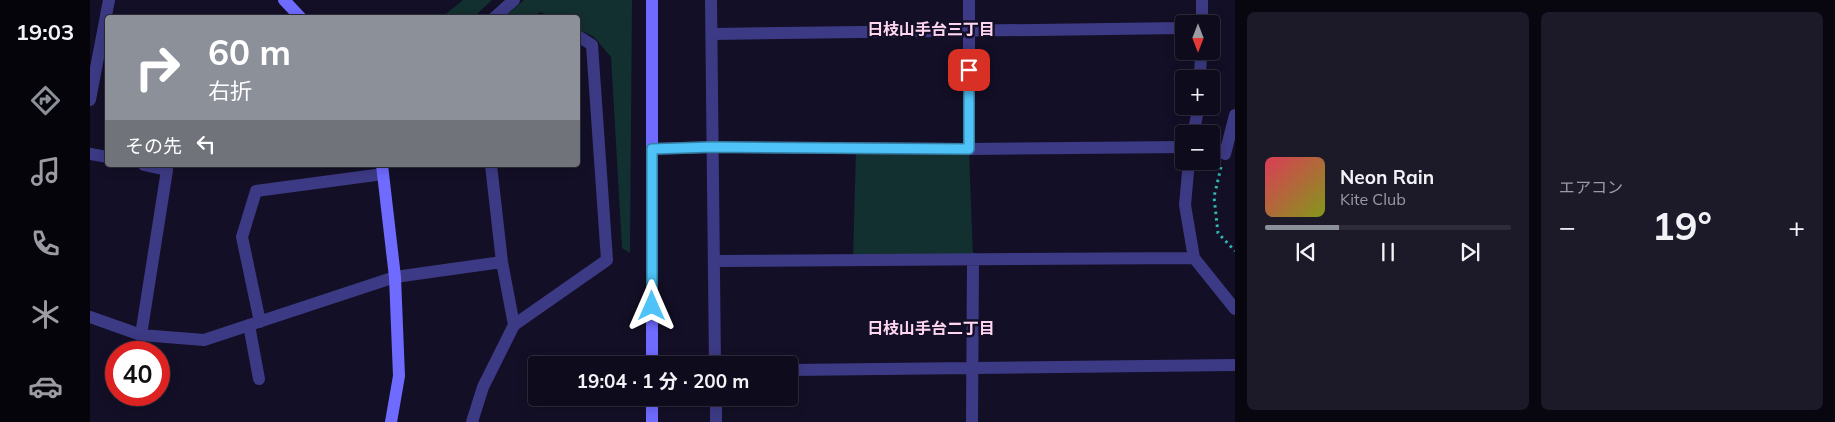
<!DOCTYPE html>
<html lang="ja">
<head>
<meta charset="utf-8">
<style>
  :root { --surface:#0e0b1c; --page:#1c1929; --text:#f1f3f6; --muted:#9b9ba3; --line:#2e2b3b; --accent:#8c9099 }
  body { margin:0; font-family:Mulish,"Noto Sans JP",sans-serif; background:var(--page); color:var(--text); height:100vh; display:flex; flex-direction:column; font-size:19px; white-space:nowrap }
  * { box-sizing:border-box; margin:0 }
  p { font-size:16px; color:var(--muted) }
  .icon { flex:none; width:28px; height:28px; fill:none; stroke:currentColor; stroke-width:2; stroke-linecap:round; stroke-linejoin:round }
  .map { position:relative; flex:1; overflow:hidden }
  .drawer { display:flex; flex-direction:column; gap:12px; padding:12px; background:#08060f; width:600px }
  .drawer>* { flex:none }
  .banner { position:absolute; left:15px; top:15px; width:475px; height:152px; border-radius:5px; box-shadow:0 2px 12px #0003,0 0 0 1px var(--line); background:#8c9099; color:#fff; overflow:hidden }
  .needle { width:32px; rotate:180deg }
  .buttons { position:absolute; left:1085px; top:15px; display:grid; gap:10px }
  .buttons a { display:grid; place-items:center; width:45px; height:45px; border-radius:5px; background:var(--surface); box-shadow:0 2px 12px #0003,0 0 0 1px var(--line); font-size:25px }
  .speed { position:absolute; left:15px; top:341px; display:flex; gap:10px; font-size:25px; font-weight:700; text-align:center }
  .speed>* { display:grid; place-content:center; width:65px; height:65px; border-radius:50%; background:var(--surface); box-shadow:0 2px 12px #0003,0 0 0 1px var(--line); line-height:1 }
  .speed .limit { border:8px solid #d22; background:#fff; color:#111 }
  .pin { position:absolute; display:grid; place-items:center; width:42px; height:42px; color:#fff; margin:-21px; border-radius:10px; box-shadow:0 2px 8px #0006 }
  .me { position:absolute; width:55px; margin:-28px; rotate:0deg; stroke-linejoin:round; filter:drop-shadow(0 0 4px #0008) }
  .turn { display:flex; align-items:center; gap:18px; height:105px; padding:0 20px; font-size:22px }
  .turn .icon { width:65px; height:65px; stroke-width:2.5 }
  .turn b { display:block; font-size:35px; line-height:42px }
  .then { display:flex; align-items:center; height:48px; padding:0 20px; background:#0003; gap:10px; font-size:19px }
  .big { font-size:38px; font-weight:700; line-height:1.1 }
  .drawer .widget { flex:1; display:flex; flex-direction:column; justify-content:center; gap:8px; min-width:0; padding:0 18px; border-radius:8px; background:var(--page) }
  .song { display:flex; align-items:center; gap:15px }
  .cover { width:60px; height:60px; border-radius:8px; background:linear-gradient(135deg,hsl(350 70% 55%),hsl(70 70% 35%)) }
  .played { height:5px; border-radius:2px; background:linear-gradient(90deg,var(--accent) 30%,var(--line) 30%) }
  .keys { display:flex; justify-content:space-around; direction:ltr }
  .heat { display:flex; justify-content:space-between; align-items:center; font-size:28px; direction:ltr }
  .drawer .tiles { flex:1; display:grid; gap:12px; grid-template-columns:repeat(2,1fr) }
  .trip { position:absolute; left:438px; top:356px; width:270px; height:50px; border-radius:5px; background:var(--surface); box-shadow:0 2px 12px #0003,0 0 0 1px var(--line); font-weight:700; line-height:50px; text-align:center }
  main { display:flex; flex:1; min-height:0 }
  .dock { display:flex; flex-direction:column; width:90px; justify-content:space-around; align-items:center; background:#06040b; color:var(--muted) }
  .dock .icon { width:35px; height:35px }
  .dock .current { color:var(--accent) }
  .dock b { font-size:22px; color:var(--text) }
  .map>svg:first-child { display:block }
</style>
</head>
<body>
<main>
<nav class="dock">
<b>19:03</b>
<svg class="icon current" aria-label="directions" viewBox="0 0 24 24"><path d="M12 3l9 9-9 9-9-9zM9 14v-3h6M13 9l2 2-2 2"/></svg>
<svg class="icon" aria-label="music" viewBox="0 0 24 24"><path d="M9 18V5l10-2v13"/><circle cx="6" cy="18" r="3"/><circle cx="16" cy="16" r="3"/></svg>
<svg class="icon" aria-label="phone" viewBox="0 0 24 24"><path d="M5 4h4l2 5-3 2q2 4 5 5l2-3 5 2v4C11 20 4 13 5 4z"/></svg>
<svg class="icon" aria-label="climate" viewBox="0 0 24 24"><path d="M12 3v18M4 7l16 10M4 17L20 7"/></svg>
<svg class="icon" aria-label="car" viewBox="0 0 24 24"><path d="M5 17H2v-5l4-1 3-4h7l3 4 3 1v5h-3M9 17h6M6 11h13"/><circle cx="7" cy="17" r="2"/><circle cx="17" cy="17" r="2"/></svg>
</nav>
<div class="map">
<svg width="1145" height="422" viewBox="0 0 1145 422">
  <rect width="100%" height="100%" fill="#130f26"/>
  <path fill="#12302f" d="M373 0H402L384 17H352Z
    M434 0H542L540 253 532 248 521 57 504 37 488 29V18L462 17 450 12 443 17 413 18Z
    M766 148 879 149 883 259 763 260Z"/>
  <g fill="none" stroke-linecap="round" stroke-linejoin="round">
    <path stroke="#2fb8b0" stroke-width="3" stroke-dasharray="2.5 4" stroke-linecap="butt" d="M1131 167 1124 197 1128 233 1145 251"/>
    <path stroke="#3d3a85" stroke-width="12" d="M621 0 625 365
      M404 18 424 0
      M1112 24V0
      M622 34 1094 28
      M1110 79 1111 51
      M0 100 19 0
      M1103 134 1109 106
      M562 149 623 147 879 149 1094 147
      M879 149V0
      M0 154 18 157
      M1135 154 1145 115
      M1099 161 1095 205 1104 258 1145 309
      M401 165 412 262 424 325
      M624 261 1104 258
      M0 317 51 335 114 340 305 277 412 262
      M170 322 152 237 166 191 293 174
      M159 325 169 379
      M51 335 77 170 54 165
      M699 370 1145 365
      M626 398V422
      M382 422 393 387 424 325 517 260 502 45 488 36
      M882 422 883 259"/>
    <path stroke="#6f6bff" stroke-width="12" d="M194 0 211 18
      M562 0V365
      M292 165 305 277 309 376 301 422
      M562 398V422"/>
  </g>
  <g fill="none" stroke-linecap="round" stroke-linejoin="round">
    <defs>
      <path id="route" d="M562 306V149L622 147 879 149V70"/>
    </defs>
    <use href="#route" stroke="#337fa1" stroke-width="12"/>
    <use href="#route" stroke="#4fc3f7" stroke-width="9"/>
  </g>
  <g text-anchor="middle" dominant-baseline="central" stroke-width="5" stroke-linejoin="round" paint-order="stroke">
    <g font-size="16" font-weight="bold" fill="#ffd6f0" stroke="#130f26">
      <text x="841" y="29">日枝山手台三丁目</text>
      <text x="841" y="328">日枝山手台二丁目</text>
    </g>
  </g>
</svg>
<div class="buttons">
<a><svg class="needle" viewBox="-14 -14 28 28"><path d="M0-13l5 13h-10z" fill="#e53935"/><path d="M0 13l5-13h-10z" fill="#9b9ba3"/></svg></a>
<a>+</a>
<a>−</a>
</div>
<div class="speed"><div class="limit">40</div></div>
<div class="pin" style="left:879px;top:70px;background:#d93025"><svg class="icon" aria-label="arrive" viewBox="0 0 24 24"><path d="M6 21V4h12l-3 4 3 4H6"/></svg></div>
<svg class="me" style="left:562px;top:306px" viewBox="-20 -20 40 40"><path d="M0-17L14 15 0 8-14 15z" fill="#4fc3f7" stroke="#fff" stroke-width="4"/></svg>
<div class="trip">19:04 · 1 分 · 200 m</div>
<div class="banner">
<div class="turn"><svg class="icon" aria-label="right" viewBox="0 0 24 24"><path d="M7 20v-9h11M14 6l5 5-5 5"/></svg><div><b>60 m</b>右折</div></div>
<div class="then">その先<svg class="icon" aria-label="left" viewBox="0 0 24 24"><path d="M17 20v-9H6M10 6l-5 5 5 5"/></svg></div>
</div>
</div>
<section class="drawer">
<div class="tiles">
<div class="widget">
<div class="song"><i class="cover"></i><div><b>Neon Rain</b><p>Kite Club</p></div></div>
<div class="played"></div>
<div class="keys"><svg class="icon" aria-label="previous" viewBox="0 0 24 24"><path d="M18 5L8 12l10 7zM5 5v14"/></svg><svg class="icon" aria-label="pause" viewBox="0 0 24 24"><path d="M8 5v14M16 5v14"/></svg><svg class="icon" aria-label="next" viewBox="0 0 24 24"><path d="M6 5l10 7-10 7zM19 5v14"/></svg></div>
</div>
<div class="widget"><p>エアコン</p>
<div class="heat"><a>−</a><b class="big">19°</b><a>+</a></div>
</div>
</div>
</section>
</main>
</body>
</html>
